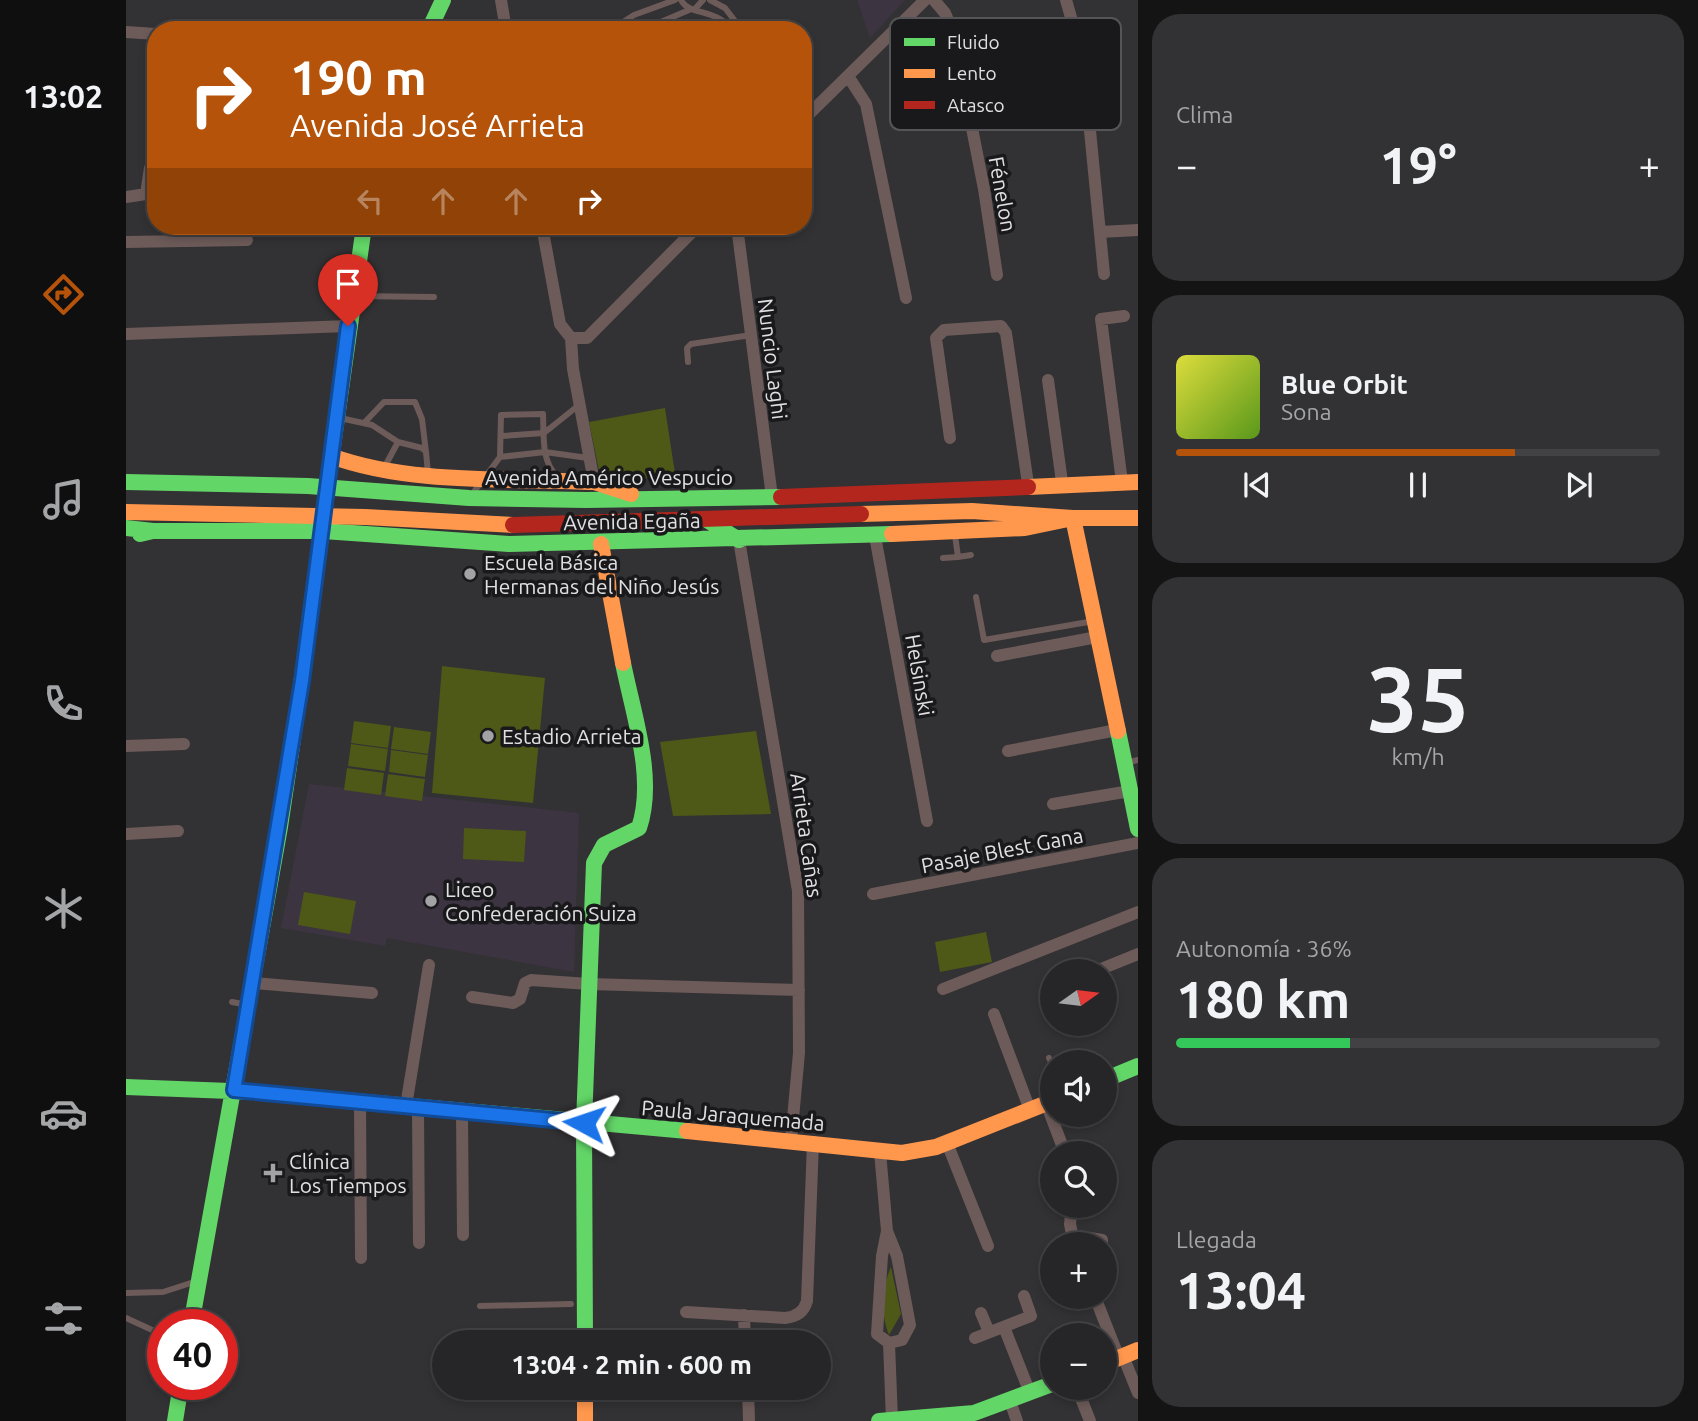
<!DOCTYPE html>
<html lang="es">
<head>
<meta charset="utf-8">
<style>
  :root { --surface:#262527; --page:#323133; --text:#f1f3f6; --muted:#a4a5a7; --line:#424244; --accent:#b45309 }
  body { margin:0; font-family:Ubuntu,sans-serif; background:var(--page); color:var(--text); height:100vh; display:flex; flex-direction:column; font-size:26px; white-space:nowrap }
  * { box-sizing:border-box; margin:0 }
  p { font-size:23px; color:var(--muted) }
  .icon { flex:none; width:38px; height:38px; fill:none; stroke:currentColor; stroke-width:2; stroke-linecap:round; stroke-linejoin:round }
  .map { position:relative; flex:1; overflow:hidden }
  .sheet { display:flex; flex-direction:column; gap:14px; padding:14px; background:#151415; width:560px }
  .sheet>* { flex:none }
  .hud { position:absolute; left:21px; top:21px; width:665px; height:214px; border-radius:28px; box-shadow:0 4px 10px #0003,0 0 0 2px var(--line); background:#b45309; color:#fff; overflow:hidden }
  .needle { width:46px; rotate:76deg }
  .buttons { position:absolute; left:914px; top:959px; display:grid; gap:14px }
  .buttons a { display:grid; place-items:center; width:77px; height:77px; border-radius:50%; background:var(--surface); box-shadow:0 4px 10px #0003,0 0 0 2px var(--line); font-size:35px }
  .speed { position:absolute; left:21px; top:1309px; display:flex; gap:14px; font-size:35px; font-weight:700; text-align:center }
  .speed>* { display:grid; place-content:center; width:91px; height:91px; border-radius:50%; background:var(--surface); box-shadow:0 4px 10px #0003,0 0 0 2px var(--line); line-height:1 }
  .speed .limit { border:10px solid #d22; background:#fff; color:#111 }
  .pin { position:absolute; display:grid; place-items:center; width:60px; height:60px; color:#fff; margin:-72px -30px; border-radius:50% 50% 50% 0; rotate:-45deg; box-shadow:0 0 7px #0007 }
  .pin .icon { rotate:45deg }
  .me { position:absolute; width:77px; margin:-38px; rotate:275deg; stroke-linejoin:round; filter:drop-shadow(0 0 5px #0008) }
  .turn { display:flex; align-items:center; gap:24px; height:147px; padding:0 28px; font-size:32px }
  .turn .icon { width:91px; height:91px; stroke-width:2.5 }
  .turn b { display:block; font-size:49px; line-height:60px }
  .lanes { display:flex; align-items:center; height:66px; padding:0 28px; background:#0003; justify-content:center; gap:35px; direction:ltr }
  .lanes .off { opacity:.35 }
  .big { font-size:52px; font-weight:600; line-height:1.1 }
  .sheet .card { flex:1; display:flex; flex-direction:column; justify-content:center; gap:10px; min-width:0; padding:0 24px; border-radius:28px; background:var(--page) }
  .sheet .dial { align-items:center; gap:0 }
  .dial b { font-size:91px; line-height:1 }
  .song { display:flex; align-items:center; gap:21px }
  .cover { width:84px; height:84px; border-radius:10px; background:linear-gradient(135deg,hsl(60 70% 55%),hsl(90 70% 35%)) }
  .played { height:7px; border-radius:4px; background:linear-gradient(90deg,var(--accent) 70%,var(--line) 70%) }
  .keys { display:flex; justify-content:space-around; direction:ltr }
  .heat { display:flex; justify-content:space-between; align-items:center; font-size:38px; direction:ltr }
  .charge { height:10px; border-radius:5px; background:linear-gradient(90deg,#34c759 36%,var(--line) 0) }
  .trip { position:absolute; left:306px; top:1330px; width:399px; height:70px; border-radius:35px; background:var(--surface); box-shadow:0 4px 10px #0003,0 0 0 2px var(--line); font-weight:600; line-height:70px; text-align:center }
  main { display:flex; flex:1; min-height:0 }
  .tabs { display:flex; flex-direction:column; width:126px; justify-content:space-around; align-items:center; background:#0f0f10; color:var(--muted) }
  .tabs .icon { width:49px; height:49px }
  .tabs .selected { color:var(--accent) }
  .tabs b { font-size:32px; color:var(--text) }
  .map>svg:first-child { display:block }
</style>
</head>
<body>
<main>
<nav class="tabs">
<b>13:02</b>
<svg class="icon selected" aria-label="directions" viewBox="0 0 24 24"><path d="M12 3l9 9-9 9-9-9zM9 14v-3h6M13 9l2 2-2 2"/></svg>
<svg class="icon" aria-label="music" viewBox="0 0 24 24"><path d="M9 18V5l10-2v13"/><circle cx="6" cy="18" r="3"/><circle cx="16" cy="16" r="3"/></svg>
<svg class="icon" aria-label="phone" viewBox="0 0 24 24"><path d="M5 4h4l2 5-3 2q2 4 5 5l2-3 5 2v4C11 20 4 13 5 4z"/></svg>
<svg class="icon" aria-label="climate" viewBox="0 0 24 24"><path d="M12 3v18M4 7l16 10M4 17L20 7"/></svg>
<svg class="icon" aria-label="car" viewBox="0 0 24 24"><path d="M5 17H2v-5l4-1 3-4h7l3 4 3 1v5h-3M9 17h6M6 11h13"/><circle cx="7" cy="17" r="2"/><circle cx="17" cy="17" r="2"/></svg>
<svg class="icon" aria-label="filters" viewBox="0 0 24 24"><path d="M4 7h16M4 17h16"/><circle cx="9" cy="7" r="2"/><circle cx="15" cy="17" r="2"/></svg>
</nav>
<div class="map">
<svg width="1012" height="1421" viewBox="0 0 1012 1421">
  <rect width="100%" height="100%" fill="#323134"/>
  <path fill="#3d3441" d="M731 0H779L744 38Z
    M183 784 453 813 448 972 261 938 259 946 155 928Z"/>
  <path fill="#4e5817" d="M539 408 550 480 481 476 473 471 463 422Z
    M316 666 419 678 407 803 306 793Z
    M228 721 265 726 262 748 225 743Z
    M268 727 305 732 302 754 265 749Z
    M630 731 645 814 547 816 534 742Z
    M225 744 262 749 259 771 222 766Z
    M265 750 302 755 299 777 263 772Z
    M221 768 258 773 255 795 218 790Z
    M262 774 299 779 296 801 259 796Z
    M338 828 400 831 398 862 337 859Z
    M178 892 230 901 224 934 172 925Z
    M860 932 866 962 814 972 809 942Z
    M765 1267 775 1314 763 1335C754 1314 756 1287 765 1267Z"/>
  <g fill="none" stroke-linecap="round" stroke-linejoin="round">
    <path stroke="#6d5b59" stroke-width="6" d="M555 0C563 16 591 8 605 30
      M584 0 599 8 616 30
      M568 10 577 0
      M485 30 508 15 549 0
      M516 30 563 10
      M953 42 982 39
      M228 296 308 297
      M562 362 561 348 565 344 625 335
      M214 418 246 425 272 442 296 448 300 452 302 473
      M238 423 258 402H289L296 419 300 452
      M376 436 418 433 453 405
      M374 457 419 452 462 458
      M258 468 272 442
      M347 493 374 457 375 415 417 414C418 434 415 462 431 476
      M829 535 832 557 845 555
      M817 558 832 557
      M850 597 858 640 968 621
      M1000 763 1012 760
      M106 1002 122 1005
      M923 1058 926 1064
      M0 1293 37 1292 71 1281
      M354 1306 445 1304
      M0 1318 37 1335"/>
    <path stroke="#6d5b59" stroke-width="12" d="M375 0 380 30
      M808 0 819 13 827 32 858 189 871 275
      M940 0 957 59 978 274
      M0 32 30 34
      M722 76 740 104 780 298
      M677 120 799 0
      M0 197 20 194 24 168 30 162
      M416 226 434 324 445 338
      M611 226 646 497
      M974 232 1012 230
      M0 242 121 240
      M0 334 222 326
      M445 338H461L572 226
      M445 338 447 369 468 482
      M922 380 936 482
      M824 438 810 338 818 330 875 326 880 333 902 484
      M996 482 975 319 998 316
      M749 536 801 821
      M613 540 672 891 673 1053 665 1140
      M871 656 971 637
      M0 746 58 744
      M882 751 991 730
      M927 804 1004 791
      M0 834 52 831
      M747 894 1012 843
      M970 971 1012 954
      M127 983 246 993
      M817 989 1012 912
      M346 997 387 1003 394 999 399 983 405 980 463 984 673 990
      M868 1014 904 1110
      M234 1102 235 1258
      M920 1103 939 1153
      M280 1106 303 965
      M292 1108 293 1243
      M336 1112 337 1235
      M821 1143 862 1246
      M754 1152 761 1231 756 1256 751 1334 763 1343 776 1340 784 1325 771 1256 761 1231
      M946 1206 944 1224 948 1244
      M945 1235 976 1240V1244
      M969 1297 993 1358
      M560 1312 659 1318C670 1317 678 1312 681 1301L687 1142
      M855 1313 863 1332
      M618 1315 619 1342
      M878 1327 904 1393
      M849 1338 905 1316 898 1296
      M763 1343 766 1420
      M997 1356 1012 1393
      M622 1388 623 1421
      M951 1388 964 1421
      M884 1401 891 1421"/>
    <path stroke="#63d668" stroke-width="16" d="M303 30 317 0
      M208 439 238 226
      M0 482 182 486 343 498 460 500 655 497
      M581 520 613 540
      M0 528 27 531
      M14 534 27 531H197L383 544 766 534
      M992 731 1012 829
      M978 1080 1012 1066
      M0 1087 130 1092 561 1131
      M65 1325 154 827 176 678
      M459 1342 458 1123 468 863 478 845 513 828C530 778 507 714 497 663
      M49 1421 55 1384
      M753 1421 848 1413 926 1384"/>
    <path stroke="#ff974d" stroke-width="16" d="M205 456C284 485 384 478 468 482
      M468 482 505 494
      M902 487 1012 482
      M0 512 239 517 387 525
      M735 514 846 511 947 518H1012
      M766 534 899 528 947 518 992 731
      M475 544 497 663
      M176 678 208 439
      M561 1131 776 1153 810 1147 926 1101
      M978 1364 1012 1350
      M459 1388V1421"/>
    <path stroke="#b3261e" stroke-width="16" d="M655 497 902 487
      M387 525 735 514"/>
  </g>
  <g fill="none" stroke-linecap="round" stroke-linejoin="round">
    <defs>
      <path id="route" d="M222 326 176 681 108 1090 458 1123"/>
    </defs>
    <use href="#route" stroke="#114b97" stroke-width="18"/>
    <use href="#route" stroke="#1a73e8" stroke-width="12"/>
  </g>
  <g fill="#a3a2a5" stroke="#19191b" stroke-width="2.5">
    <circle cx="344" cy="574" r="7"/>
    <circle cx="362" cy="736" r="7"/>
    <circle cx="305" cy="901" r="7"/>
    <path d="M143.5 1162.5h7v7h7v7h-7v7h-7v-7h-7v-7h7z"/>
  </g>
  <g text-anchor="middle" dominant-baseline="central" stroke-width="7" stroke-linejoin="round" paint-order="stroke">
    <g font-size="21" fill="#e0dfe2" stroke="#19191b">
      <text transform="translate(877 194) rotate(80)">Fénelon</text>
      <text transform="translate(647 359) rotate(83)">Nuncio Laghi</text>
      <text x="483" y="477">Avenida Américo Vespucio</text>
      <text transform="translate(506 521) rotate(-1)">Avenida Egaña</text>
      <text transform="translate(794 675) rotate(80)">Helsinski</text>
      <text transform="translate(681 835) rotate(82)">Arrieta Cañas</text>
      <text transform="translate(876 850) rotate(-11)">Pasaje Blest Gana</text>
      <text transform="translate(607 1115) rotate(5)">Paula Jaraquemada</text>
    </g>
    <g font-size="21" fill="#e0dfe2" stroke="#19191b" text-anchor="start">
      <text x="358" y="562">Escuela Básica<tspan x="358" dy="24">Hermanas del Niño Jesús</tspan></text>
      <text x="376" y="736">Estadio Arrieta</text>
      <text x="319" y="889">Liceo<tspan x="319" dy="24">Confederación Suiza</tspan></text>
      <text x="163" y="1161">Clínica<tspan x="163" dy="24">Los Tiempos</tspan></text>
    </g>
  </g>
  <rect x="764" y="18" width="231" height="112" rx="10" fill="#19191b" stroke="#555457" stroke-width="2"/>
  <rect x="778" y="38" width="31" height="8" fill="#63d668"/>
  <rect x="778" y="69" width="31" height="9" fill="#ff974d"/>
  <rect x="778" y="101" width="31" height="8" fill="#b3261e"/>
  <g font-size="19" fill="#e0dfe2">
    <text x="821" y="49">Fluido</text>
    <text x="821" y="80">Lento</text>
    <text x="821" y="112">Atasco</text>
  </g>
</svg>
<div class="buttons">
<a><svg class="needle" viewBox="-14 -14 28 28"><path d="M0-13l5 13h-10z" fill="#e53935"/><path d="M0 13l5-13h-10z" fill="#a4a5a7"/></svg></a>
<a><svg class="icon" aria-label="sound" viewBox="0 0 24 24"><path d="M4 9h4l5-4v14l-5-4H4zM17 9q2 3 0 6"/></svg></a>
<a><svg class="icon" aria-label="search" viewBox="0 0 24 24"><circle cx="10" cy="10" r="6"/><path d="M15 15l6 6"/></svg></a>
<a>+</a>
<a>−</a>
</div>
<div class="speed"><div class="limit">40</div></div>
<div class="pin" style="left:222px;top:326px;background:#d93025"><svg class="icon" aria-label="arrive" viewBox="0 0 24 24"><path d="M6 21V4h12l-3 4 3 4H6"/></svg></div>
<svg class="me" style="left:458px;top:1123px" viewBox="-20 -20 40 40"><path d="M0-17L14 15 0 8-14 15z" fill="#1a73e8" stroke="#fff" stroke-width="4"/></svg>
<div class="trip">13:04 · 2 min · 600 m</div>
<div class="hud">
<div class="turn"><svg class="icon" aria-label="right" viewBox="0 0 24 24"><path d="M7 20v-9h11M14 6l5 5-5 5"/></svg><div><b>190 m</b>Avenida José Arrieta</div></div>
<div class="lanes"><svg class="icon off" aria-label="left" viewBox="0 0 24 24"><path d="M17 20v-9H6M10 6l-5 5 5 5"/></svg><svg class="icon off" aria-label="ahead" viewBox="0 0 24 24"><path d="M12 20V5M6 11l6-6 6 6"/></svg><svg class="icon off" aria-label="ahead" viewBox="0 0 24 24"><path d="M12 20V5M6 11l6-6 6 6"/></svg><svg class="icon" aria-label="right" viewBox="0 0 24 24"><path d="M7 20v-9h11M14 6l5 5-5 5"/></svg></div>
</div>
</div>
<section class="sheet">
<div class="card"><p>Clima</p>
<div class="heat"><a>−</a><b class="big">19°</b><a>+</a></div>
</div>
<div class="card">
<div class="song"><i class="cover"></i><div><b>Blue Orbit</b><p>Sona</p></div></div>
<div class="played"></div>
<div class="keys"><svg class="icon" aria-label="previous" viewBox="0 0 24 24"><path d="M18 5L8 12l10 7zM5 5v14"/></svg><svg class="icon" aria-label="pause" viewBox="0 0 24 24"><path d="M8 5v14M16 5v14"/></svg><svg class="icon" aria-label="next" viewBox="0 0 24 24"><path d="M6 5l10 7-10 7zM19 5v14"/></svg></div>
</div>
<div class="card dial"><b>35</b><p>km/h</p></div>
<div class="card"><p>Autonomía · 36%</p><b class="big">180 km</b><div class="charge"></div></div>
<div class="card"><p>Llegada</p><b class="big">13:04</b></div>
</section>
</main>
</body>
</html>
